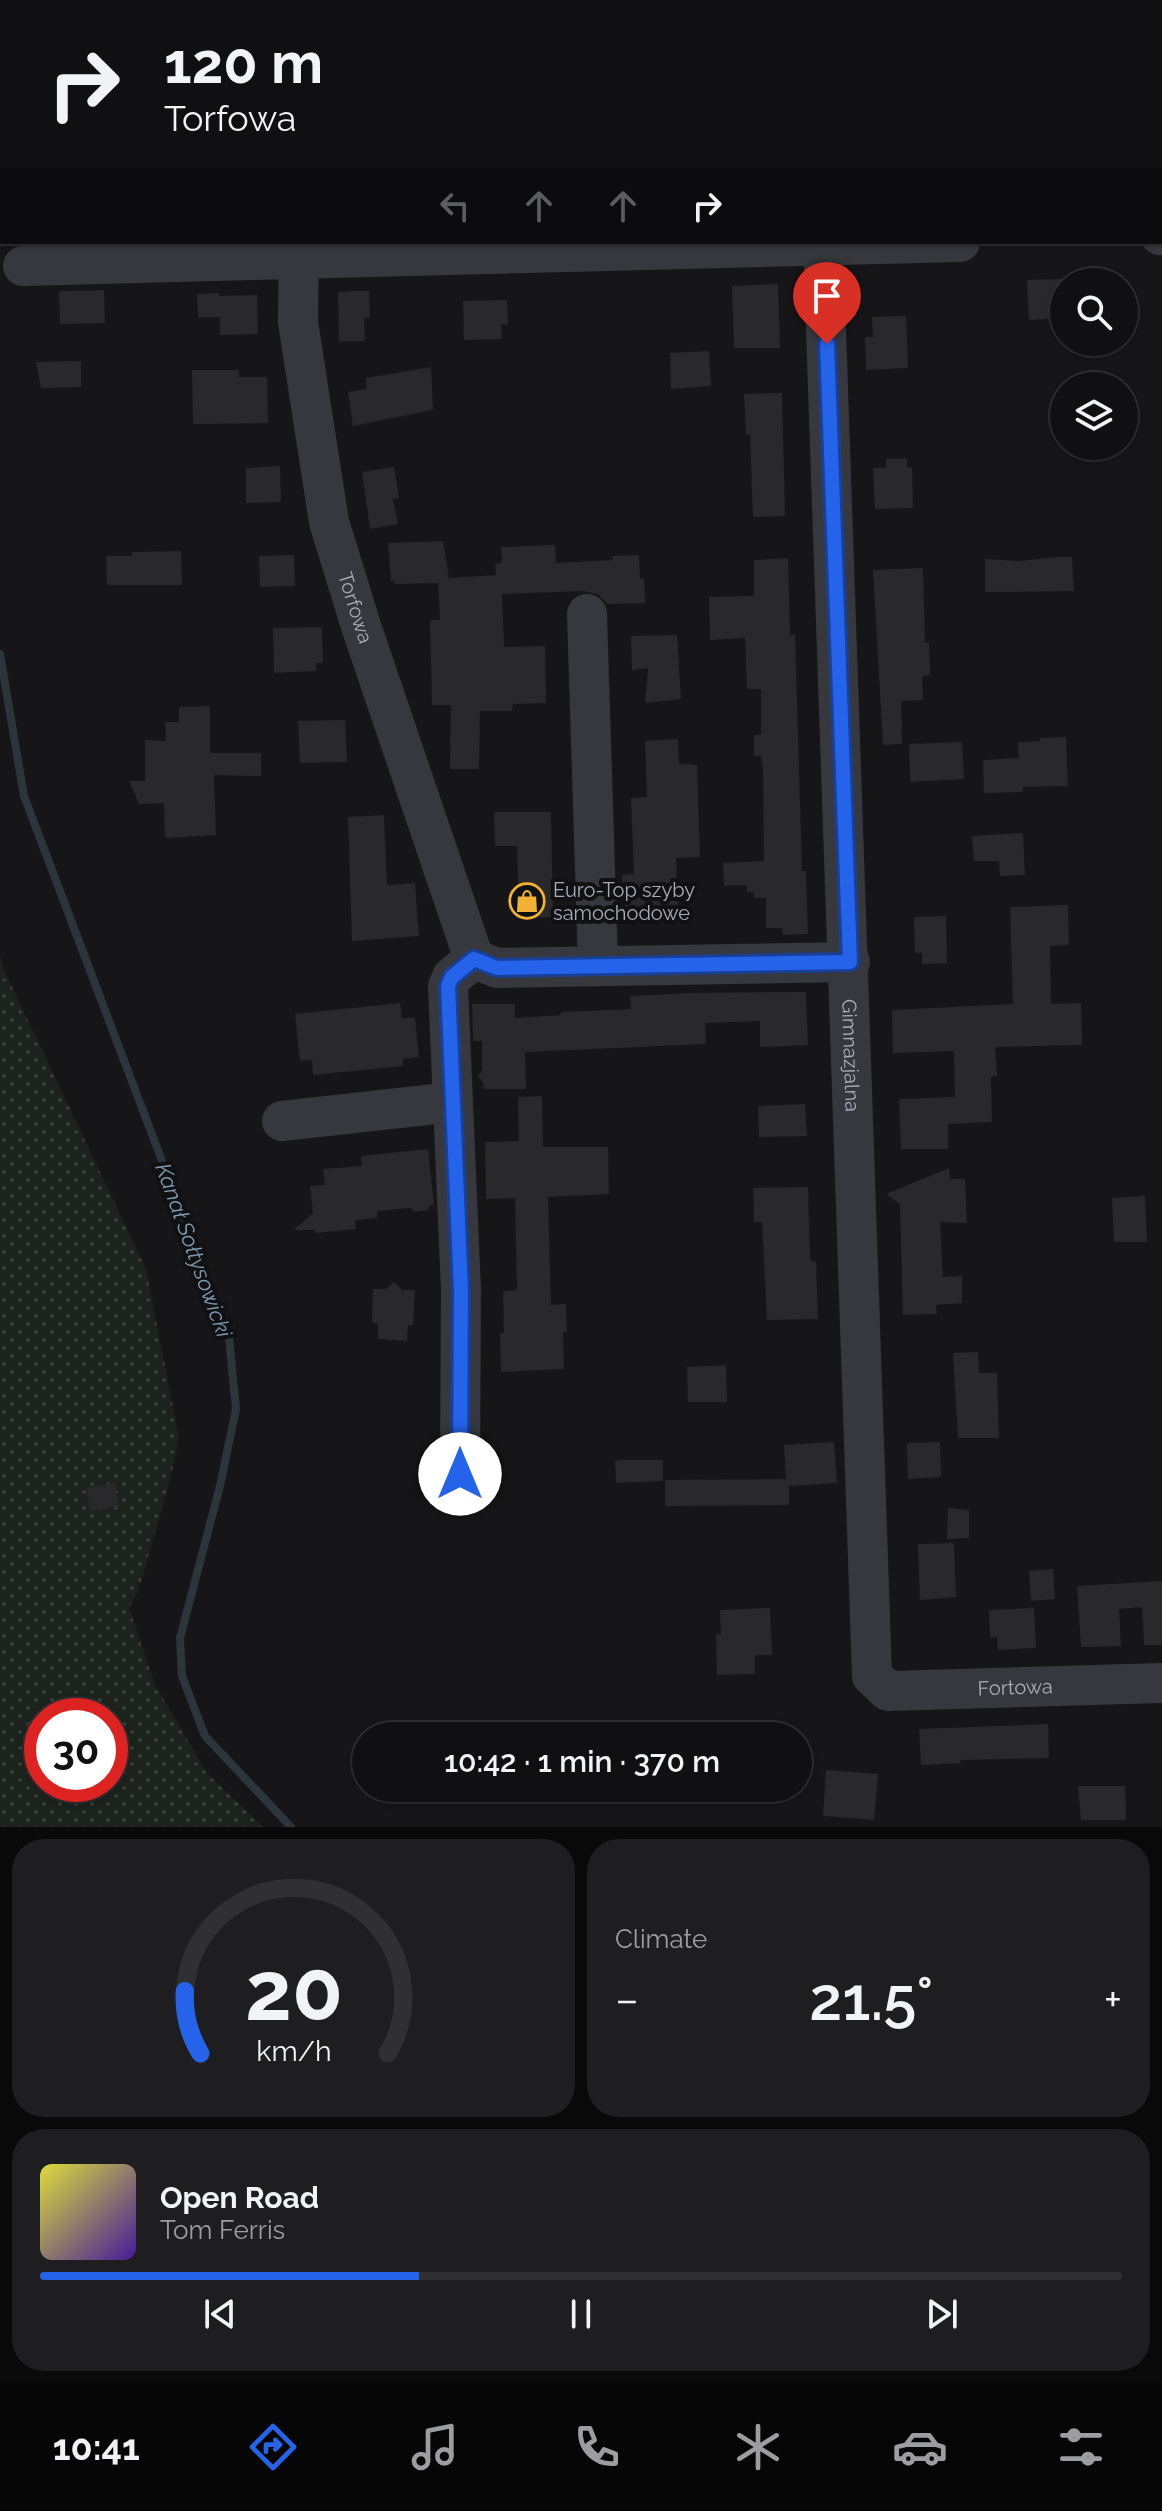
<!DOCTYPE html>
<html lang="en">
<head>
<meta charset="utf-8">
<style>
  :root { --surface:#101012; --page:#1e1e20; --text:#f1f3f6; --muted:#9c9d9f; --line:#303032; --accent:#2563eb }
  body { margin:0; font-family:Raleway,sans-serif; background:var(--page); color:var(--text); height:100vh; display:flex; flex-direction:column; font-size:30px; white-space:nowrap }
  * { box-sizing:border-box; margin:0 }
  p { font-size:26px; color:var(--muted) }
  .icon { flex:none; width:44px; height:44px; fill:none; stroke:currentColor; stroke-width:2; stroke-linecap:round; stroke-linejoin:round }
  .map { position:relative; height:1827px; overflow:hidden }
  .panel { display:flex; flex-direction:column; gap:12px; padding:12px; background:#09090a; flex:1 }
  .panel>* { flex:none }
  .guide { position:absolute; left:0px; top:0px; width:1162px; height:244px; box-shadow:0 2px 6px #0004,0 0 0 2px var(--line); background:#101012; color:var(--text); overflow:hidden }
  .tools { position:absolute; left:1050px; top:268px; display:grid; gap:16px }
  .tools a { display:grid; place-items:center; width:88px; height:88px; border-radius:50%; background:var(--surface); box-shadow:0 2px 6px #0004,0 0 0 2px var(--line); font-size:40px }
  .speed { position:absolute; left:24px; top:1698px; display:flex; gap:16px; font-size:40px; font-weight:700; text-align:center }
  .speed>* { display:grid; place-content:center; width:104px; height:104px; border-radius:50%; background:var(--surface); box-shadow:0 2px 6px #0004,0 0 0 2px var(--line); line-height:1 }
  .speed .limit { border:12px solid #d22; background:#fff; color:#111 }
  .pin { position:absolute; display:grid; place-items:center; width:68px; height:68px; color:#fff; margin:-82px -34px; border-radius:50% 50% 50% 0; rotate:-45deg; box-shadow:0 0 8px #0007 }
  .pin .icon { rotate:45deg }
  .me { position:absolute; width:88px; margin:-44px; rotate:0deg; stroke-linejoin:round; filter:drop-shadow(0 0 6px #0008) }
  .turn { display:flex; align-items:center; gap:28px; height:168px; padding:0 32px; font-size:36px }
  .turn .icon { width:104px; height:104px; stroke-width:2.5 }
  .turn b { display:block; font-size:56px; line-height:68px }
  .lanes { display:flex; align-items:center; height:76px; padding:0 32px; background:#0003; justify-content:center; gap:40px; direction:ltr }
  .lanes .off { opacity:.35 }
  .big { font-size:60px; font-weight:600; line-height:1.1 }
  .panel .tile { flex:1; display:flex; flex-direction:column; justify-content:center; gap:12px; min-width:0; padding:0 28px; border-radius:32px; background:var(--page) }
  .panel .dial { align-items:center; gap:0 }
  .dial svg { height:208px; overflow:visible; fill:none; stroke:var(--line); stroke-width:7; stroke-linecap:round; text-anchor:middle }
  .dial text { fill:var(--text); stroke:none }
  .song { display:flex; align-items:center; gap:24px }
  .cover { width:96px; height:96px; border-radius:12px; background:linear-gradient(135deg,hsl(60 70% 55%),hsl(260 70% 35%)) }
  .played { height:8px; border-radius:4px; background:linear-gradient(90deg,var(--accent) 35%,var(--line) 35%) }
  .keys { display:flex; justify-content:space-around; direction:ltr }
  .heat { display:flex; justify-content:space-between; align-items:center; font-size:44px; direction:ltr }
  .panel .tiles { flex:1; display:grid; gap:12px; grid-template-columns:1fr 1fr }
  .tile:last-child { grid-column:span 2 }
  .trip { position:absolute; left:352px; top:1722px; width:460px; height:80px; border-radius:40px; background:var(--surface); box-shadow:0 2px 6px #0004,0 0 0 2px var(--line); font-weight:600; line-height:80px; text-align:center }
  .tabs { display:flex; height:128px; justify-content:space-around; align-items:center; background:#060607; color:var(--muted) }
  .tabs .icon { width:56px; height:56px }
  .tabs .active { color:var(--accent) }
  .tabs b { font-size:36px; color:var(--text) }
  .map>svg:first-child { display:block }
</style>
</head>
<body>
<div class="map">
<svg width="1162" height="1827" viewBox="0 0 1162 1827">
  <defs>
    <pattern id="grass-dots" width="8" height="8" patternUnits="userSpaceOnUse" patternTransform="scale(2)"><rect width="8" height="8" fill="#1c231d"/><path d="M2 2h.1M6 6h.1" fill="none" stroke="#3a403c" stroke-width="1.8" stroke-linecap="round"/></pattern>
  </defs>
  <rect width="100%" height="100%" fill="#161618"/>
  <path fill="url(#grass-dots)" fill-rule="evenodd" d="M0 955 3 968 146 1269 179 1438 170 1480 138 1592 129 1608 155 1685 207 1773 263 1827H0ZM42 1716H110V1784H42Z"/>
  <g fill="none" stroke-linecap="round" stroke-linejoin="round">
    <path stroke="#2c353c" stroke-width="8" d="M0 654 24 796 229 1338 236 1409 220 1486 180 1638 182 1676 205 1736 291 1827"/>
  </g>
  <path fill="#29292c" d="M1064 279V318L1029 320 1027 280Z
    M778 284 780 348H734L732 286Z
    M104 290 105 323 60 324 59 291Z
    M353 291H369L370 318H364L365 341 339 342 338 292Z
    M219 293V296L257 295 258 334 220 335V317L198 318 197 294Z
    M507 300 508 325 501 324 502 339 464 340 463 301Z
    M906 316 908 368 866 370 865 337H873L872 317Z
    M709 351 711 386 671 389 670 353Z
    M81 361V387L41 388 36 362Z
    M431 367 433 410 353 426 348 392 367 389 366 378Z
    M192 370H239V377H267L268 423 193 424Z
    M782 393 785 516 753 517 750 434 746 435 744 394Z
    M907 458V467L912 468 913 508 875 509 873 468H886V459Z
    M280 466 281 502 246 503V468Z
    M394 467 399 498 393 499 398 524 370 529 362 472Z
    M443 541 449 578 496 575 495 564 502 563 501 547 555 545 556 563 613 560 612 556 639 555 640 579H644L645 603 607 604 598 594 582 591 502 594 504 647 545 646 546 703 513 704 512 711H480L479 769H450L451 705H432L430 620H440L438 583 394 584V581H391L388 543Z
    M181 551 182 585H107L106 556H132V552Z
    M294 555 295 586 260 587 259 556Z
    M1057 557H1072L1074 591 985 592V559L1019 561Z
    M788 558 790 635H795L802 871H806L808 934 783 935 782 928H766V898H754V892H747V885L724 886 723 863 764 861 763 767 761 756H754V735H761V689H747L745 638 710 640 709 597 754 596V560Z
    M923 568 925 643 929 642 930 675 922 676 923 700 901 701 902 744 883 745 873 570Z
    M322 627 323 663H316V671L274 673 273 628Z
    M677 635 681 699 645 703 648 668 632 670 631 636Z
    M210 706V753H261V776L214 775 216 835 165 838 164 803 139 804 129 781H145V740L166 741 165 722H179V707Z
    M345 720 347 762 300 763 298 721Z
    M1066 737 1068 786 1023 787V792L984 793 983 760 1019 758 1018 742 1040 741V738Z
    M678 739 679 764 697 765 700 857 676 858 678 910 625 913 622 875 634 874 631 798 647 797 645 741Z
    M962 742 964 779 910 782 909 744Z
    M494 812H551L553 917 519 918 517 846H495Z
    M384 815 387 885 415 883 419 936 352 941 348 817Z
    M1023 833 1025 875 1000 876 999 861H974L972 836Z
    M1068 905 1069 945 1050 946 1051 1004 1081 1003 1082 1045 995 1047 997 1076 991 1077 992 1122 948 1124V1149H901L899 1099 955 1097 954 1051 893 1053 892 1010 1013 1004 1010 907Z
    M946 916 947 963 922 964V953H915L914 917Z
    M806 992 808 1045 760 1047V1021L705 1023 706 1044 525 1052 526 1089H484L483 1082 478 1077 482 1070V1041H473L472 1004H515V1018L561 1015V1012L631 1009 630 996 688 993Z
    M400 1003 402 1018H415L419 1057 403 1059V1066L313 1075 312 1060 300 1061 295 1014Z
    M542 1096 543 1147H608L609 1194 548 1197 551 1305 566 1304 567 1332H563L564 1369 501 1372 500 1333H504L503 1291 517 1290 515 1198 486 1199 485 1142 519 1141 518 1097Z
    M805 1104 807 1136 759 1137 758 1106Z
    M428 1149 434 1205H430L428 1210 414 1212 411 1208 377 1211V1218L355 1220 356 1229 315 1233V1230H294L313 1213 310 1186 325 1185 323 1169 362 1166 361 1156Z
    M949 1168 950 1179H965L967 1223 940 1222 943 1277 962 1276V1303L936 1305 937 1314 903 1315 900 1204 886 1194Z
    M808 1187 810 1260 816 1262 818 1319 767 1320 762 1222H754L753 1188Z
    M1145 1196 1147 1242H1114L1112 1198Z
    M394 1282 402 1290H415L413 1325H408L407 1341 378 1339V1324L372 1323 373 1289H386Z
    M978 1352 979 1373H997L999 1438H958L953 1353Z
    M726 1365 727 1402H688L687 1367Z
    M834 1442 837 1483 789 1486V1505L665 1506V1480L786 1479 784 1445Z
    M940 1442 941 1477 908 1479 907 1443Z
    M622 1460H663V1481L616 1483 615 1461Z
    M115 1483 119 1507 90 1511 86 1488Z
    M948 1508 969 1510V1538L947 1539Z
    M954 1543 956 1597 920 1600 918 1544Z
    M1053 1569 1055 1599 1031 1601 1029 1571Z
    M1162 1581V1645H1144L1142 1607 1119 1609 1121 1646 1081 1647 1077 1586Z
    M770 1608 772 1655H755V1674L717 1675 716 1634H721L720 1610Z
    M1034 1608 1036 1648 998 1650 997 1637 990 1638 989 1610Z
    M1048 1724 1049 1758 960 1760 961 1763 921 1765 919 1729Z
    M826 1770 878 1774 874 1820 823 1816Z
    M1078 1786H1125L1126 1820H1081Z"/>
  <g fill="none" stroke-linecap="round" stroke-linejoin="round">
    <g stroke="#37383d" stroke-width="40">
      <path d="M291 0V2"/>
      <path d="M816 0V2"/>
      <path d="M1160 235H1162"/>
      <path id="s1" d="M299 242 298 322 329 522 361 626 474 959 497 968 850 962"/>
      <path id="s2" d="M823 242 872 1676 888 1691 1162 1683"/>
      <path d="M23 266 960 242"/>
      <path d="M587 614 598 965"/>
      <path d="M282 1121 453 1102"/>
      <path d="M460 1474 461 1291 448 986 452 977 474 959"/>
    </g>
  </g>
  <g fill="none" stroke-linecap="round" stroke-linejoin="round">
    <defs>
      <path id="route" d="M460 1474 461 1291 448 986 452 977 474 959 497 968 850 962 827 344"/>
    </defs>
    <use href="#route" stroke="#184099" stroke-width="20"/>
    <use href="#route" stroke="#2563eb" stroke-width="14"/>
  </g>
  <defs>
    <symbol id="shop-ring" viewBox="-11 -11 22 22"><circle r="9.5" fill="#111113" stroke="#f2b134" stroke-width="1.5"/><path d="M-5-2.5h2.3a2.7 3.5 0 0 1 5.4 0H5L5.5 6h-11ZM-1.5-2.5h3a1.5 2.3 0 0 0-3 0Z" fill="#f2b134"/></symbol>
  </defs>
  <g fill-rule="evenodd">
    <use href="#shop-ring" x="507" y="881" width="40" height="40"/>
  </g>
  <g text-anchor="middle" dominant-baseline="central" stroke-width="8" stroke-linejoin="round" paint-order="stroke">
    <g font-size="20" fill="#a8adb8" stroke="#111113">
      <text stroke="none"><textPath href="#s1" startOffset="372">Torfowa</textPath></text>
      <text stroke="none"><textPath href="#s2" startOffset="814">Gimnazjalna</textPath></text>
      <text stroke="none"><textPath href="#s2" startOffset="1584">Fortowa</textPath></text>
    </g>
    <g font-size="20" fill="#a8adb8" stroke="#111113" text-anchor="start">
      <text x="553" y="890">Euro-Top szyby<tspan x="553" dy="23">samochodowe</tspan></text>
    </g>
    <g font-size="22" font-style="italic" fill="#7f9bb3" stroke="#111113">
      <text transform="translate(194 1250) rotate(70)">Kanał Sołtysowicki</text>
    </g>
  </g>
</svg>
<div class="tools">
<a><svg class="icon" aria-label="search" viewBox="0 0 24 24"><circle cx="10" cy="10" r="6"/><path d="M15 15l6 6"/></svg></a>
<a><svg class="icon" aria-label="layers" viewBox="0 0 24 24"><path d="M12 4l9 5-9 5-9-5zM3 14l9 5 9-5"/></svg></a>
</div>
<div class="speed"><div class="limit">30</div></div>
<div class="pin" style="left:827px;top:344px;background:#d93025"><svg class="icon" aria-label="arrive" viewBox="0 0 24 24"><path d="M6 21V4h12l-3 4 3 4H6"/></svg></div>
<svg class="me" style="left:460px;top:1474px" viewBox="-20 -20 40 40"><circle r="19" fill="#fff"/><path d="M0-13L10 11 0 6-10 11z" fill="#2563eb"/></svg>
<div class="trip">10:42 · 1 min · 370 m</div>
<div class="guide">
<div class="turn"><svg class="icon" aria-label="right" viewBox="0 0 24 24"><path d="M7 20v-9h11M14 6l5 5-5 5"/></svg><div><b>120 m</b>Torfowa</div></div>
<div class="lanes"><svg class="icon off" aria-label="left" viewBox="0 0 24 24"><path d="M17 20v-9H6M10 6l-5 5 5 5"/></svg><svg class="icon off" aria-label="ahead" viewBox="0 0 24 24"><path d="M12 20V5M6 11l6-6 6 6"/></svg><svg class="icon off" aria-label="ahead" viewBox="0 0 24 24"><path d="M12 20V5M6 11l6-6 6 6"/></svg><svg class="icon" aria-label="right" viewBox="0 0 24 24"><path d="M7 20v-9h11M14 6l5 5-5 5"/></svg></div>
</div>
</div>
<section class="panel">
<div class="tiles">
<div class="tile dial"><svg viewBox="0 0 100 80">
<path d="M14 69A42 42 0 1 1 86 69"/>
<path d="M14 69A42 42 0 0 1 8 45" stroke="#2563eb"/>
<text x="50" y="56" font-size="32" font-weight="700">20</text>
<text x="50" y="72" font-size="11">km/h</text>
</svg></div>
<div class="tile"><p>Climate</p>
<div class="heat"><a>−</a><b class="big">21.5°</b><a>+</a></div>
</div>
<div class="tile">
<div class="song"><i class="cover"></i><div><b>Open Road</b><p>Tom Ferris</p></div></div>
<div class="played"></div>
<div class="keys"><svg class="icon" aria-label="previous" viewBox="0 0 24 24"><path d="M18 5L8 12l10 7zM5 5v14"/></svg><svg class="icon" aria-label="pause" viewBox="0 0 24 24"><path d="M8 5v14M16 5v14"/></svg><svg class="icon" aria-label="next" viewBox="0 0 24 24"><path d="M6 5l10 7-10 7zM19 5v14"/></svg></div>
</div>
</div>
</section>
<nav class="tabs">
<b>10:41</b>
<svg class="icon active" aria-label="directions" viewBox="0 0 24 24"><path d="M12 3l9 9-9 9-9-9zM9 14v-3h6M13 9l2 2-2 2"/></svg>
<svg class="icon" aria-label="music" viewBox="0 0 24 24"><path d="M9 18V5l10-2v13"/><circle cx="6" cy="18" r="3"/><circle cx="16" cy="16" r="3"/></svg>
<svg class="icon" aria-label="phone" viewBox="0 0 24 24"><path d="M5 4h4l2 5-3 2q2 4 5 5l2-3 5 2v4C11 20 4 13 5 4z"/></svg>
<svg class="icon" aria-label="climate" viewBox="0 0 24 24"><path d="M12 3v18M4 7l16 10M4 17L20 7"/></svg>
<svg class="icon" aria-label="car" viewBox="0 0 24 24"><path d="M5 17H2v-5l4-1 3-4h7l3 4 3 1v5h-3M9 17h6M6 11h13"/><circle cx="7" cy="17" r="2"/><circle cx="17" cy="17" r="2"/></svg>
<svg class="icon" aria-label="filters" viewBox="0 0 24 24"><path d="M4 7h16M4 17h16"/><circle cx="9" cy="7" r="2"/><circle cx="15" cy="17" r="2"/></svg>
</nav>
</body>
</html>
